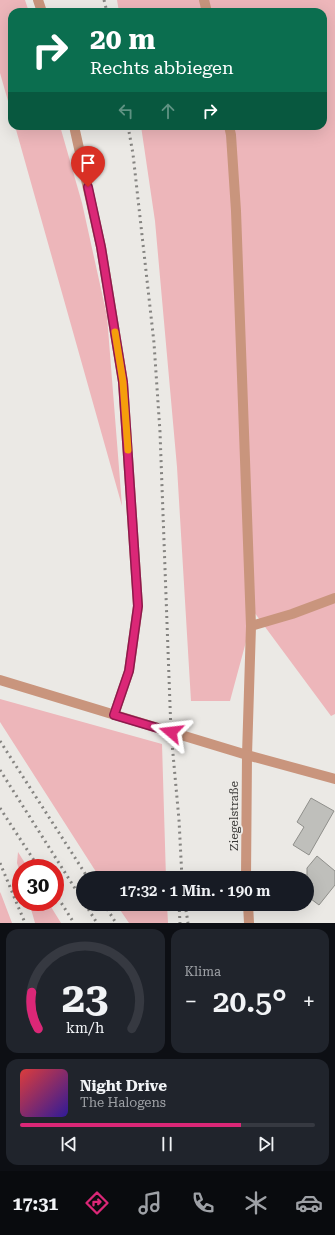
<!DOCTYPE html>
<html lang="de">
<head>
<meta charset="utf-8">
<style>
  :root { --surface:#171b24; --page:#20242c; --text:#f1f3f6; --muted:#9ea1a6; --line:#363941; --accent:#db2777 }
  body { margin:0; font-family:"Roboto Serif",serif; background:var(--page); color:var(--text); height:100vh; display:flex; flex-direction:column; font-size:15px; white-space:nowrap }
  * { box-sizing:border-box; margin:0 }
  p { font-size:13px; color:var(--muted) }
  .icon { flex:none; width:22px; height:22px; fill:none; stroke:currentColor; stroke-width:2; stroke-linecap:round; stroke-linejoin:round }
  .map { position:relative; height:923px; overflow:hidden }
  .side { display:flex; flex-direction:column; gap:6px; padding:6px; background:#0d0f14; flex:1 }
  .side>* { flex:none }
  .hud { position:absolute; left:8px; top:8px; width:319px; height:122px; border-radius:12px; box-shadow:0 4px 16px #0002; background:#0b6e4f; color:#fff; overflow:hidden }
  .speed { position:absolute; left:12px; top:859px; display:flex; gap:8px; font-size:20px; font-weight:700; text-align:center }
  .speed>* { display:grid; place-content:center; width:52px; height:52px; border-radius:50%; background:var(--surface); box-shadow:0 4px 16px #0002; line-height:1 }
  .speed .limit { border:6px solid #d22; background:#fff; color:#111 }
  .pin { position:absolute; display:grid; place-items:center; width:34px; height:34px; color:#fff; margin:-41px -17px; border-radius:50% 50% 50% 0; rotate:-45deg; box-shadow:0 0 4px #0007 }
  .pin .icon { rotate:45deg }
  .me { position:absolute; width:44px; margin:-22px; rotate:287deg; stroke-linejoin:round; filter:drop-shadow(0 0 3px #0008) }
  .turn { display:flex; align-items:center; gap:14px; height:84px; padding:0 16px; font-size:18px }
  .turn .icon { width:52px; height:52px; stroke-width:2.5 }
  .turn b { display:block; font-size:28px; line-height:34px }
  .lanes { display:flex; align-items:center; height:38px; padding:0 16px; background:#0003; justify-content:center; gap:20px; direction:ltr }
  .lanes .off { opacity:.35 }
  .big { font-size:30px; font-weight:600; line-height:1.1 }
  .side .widget { flex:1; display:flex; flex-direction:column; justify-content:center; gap:6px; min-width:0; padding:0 14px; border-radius:12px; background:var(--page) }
  .side .dial { align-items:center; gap:0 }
  .dial svg { height:104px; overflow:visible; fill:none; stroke:var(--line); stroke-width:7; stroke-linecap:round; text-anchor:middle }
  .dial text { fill:var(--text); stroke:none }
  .song { display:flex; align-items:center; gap:12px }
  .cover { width:48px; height:48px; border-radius:6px; background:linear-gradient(135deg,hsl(0 70% 55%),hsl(250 70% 35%)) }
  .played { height:4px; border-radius:2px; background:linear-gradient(90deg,var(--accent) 75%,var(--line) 75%) }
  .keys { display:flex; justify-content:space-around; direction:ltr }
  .heat { display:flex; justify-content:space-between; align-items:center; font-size:22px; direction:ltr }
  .side .tiles { flex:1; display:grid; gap:6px; grid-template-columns:1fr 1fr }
  .widget:last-child { grid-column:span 2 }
  .trip { position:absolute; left:76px; top:871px; width:238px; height:40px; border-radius:20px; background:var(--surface); box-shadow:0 4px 16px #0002; font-weight:600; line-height:40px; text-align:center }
  .tabs { display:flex; height:64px; justify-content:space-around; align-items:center; background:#090b0e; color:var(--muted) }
  .tabs .icon { width:28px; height:28px }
  .tabs .selected { color:var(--accent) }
  .tabs b { font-size:18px; color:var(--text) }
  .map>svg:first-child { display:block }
</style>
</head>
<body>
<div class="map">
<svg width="335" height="923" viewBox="0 0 335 923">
  <rect width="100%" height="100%" fill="#ebe9e5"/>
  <path fill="#edb6ba" d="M0 0H25L29 12H12V115L0 73Z
    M117 0H335V714L331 716 254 612 230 701H191L177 467 155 221 141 126H323V12H119Z
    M15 126H60L82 203 107 316 122 506Z
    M0 699 162 744 166 878H100L0 722Z
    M18 852 28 868H21V876L17 863Z
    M0 892 1 894 12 923H0Z
    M29 902H48L61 923H35Z
    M116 904H167L168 923H129Z"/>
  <path fill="#bfbfbb" stroke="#8f8f8b" d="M311 798 334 811 309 855 293 845 304 827 297 822Z
    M317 856 335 871V885L319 905 307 896V868Z"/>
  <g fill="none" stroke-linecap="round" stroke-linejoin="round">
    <path stroke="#c9957d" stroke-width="10" d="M38 0 42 12
      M204 0 207 12
      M74 126 101 247 123 382 138 606 129 671 114 715
      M229 126 231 135 236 211 251 626 247 755
      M251 626 292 614 335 598"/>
    <path stroke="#c9957d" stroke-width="10" d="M0 680 247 755 335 779
      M246 878 247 755
      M248 904 249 923"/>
    <path stroke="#858481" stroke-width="3" stroke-dasharray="2 4" stroke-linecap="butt" d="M104 0 107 12
      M128 126 133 154 154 343 160 432 171 732 179 820 182 878
      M0 741 88 878
      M0 770 83 901
      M0 808 39 868
      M0 863 25 923
      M55 893 74 923
      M85 904 97 923
      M104 904 116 923
      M179 904 180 923
      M185 904 188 923"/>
  </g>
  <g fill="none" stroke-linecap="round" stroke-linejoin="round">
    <defs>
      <path id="route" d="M88 187 101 247 123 382 138 606 129 671 114 715 171 732"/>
    </defs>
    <use href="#route" stroke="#8e194d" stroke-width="10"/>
    <use href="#route" stroke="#db2777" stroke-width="7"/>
    <path stroke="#f59e0b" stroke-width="7" d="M115 332 123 382 128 450"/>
  </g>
  <g text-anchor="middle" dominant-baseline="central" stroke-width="4" stroke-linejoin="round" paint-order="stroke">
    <g font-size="12" fill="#3b3a38" stroke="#ebe9e5">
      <text transform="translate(234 816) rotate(-90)">Ziegelstraße</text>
    </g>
  </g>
</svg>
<div class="speed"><div class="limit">30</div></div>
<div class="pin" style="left:88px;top:187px;background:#d93025"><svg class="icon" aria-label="arrive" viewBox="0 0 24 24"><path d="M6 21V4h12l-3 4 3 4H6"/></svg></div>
<svg class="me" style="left:171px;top:732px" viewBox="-20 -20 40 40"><path d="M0-17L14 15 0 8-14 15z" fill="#db2777" stroke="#fff" stroke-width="4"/></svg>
<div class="trip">17:32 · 1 Min. · 190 m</div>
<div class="hud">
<div class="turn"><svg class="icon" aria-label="right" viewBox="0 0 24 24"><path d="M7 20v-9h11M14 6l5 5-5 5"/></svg><div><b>20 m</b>Rechts abbiegen</div></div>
<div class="lanes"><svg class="icon off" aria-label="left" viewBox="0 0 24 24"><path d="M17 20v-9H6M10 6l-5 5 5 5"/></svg><svg class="icon off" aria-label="ahead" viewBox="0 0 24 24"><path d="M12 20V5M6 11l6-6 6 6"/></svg><svg class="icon" aria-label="right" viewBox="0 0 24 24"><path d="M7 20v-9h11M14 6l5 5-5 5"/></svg></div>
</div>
</div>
<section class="side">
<div class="tiles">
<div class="widget dial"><svg viewBox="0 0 100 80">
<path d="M14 69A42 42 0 1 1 86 69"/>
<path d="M14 69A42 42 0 0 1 9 41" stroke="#db2777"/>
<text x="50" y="56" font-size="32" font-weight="700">23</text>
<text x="50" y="72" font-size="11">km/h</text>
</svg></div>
<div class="widget"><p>Klima</p>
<div class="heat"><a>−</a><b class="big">20.5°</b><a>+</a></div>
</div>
<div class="widget">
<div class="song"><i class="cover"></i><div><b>Night Drive</b><p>The Halogens</p></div></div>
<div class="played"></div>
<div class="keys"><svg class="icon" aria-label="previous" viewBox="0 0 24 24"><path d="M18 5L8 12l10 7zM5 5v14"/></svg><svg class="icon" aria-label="pause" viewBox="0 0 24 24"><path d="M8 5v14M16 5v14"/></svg><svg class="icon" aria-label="next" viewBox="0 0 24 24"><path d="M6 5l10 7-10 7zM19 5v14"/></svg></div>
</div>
</div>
</section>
<nav class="tabs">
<b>17:31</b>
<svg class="icon selected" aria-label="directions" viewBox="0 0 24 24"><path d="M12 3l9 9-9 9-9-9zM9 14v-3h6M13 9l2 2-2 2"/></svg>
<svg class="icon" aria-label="music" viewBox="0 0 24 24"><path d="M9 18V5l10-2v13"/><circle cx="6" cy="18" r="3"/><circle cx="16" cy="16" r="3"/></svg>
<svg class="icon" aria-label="phone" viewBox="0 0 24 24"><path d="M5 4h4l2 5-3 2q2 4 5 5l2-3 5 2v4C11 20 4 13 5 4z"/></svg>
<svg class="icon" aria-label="climate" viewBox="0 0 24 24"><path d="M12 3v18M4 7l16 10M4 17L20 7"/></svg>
<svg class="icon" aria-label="car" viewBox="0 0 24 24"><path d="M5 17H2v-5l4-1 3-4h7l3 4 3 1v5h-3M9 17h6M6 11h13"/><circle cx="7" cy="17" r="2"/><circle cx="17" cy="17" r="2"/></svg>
</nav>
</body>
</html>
